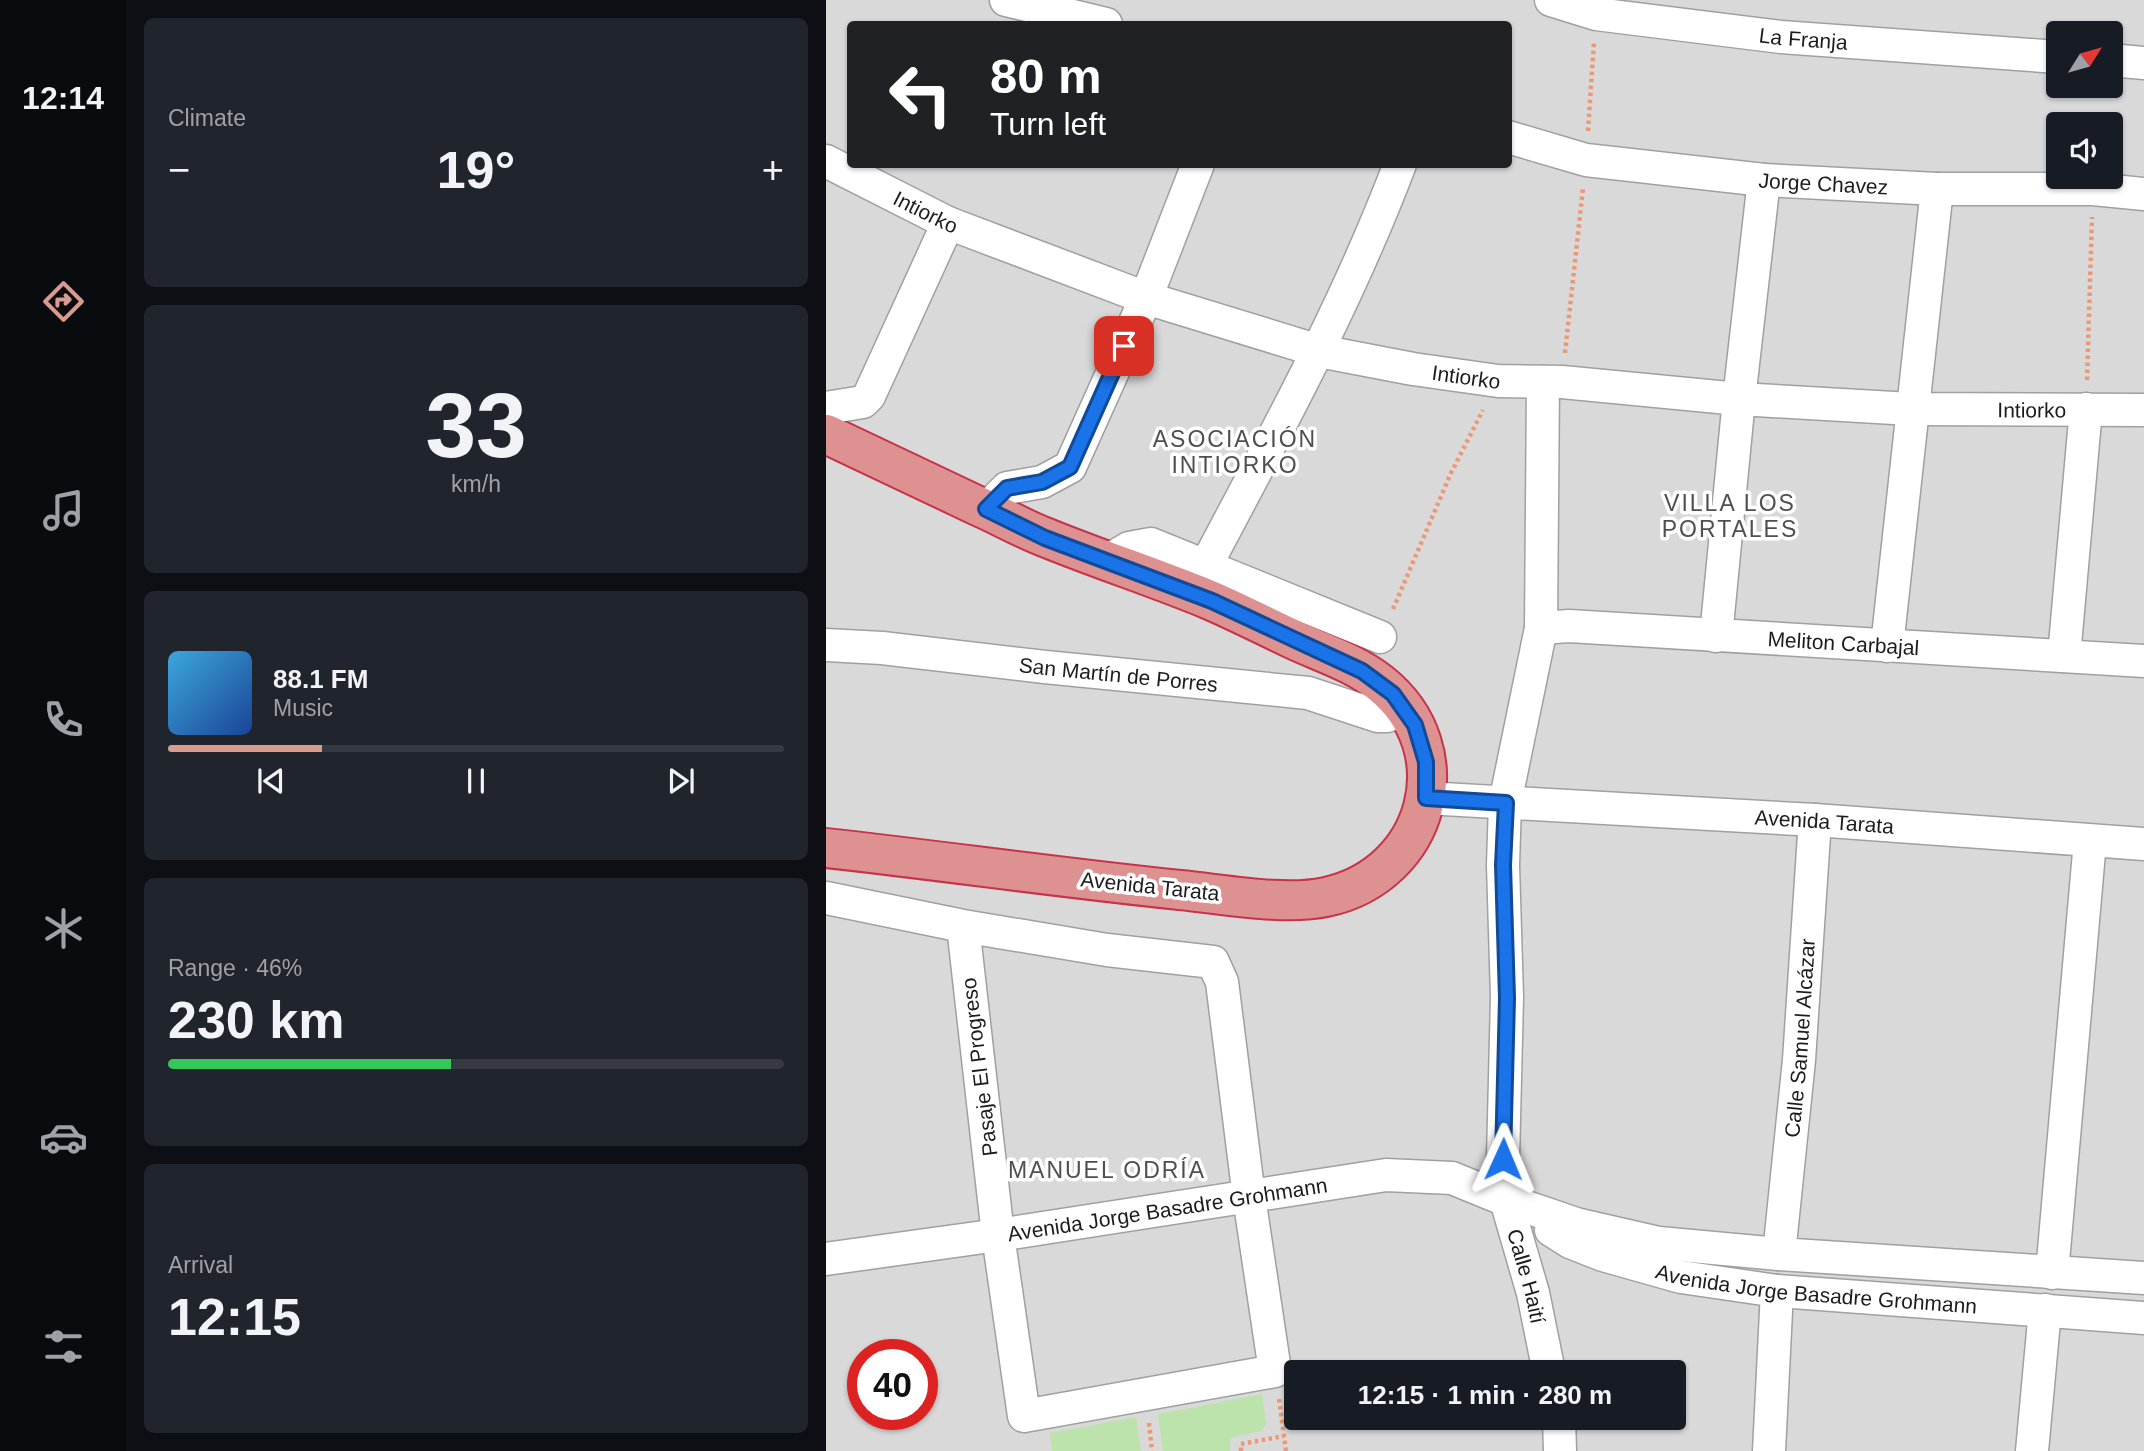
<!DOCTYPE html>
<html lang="en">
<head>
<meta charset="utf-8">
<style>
  :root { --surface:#171b24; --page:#20242c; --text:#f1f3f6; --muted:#9ea1a6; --line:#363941; --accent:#d79c8f }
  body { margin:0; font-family:Arial,sans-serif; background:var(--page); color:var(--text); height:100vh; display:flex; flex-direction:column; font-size:26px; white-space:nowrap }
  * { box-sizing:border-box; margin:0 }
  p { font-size:23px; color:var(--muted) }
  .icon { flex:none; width:38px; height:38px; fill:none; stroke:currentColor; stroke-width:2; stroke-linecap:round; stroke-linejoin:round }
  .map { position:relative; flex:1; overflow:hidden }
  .details { display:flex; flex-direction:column; gap:18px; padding:18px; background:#0d0f14; width:700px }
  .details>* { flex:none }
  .top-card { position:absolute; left:21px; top:21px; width:665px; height:147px; border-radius:7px; box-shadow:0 2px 5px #0004; background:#202124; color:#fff; overflow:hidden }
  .needle { width:46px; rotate:53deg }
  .buttons { position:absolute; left:1220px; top:21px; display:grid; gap:14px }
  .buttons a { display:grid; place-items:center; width:77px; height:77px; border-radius:7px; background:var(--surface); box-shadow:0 2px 5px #0004; font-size:35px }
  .speed { position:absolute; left:21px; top:1339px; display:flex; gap:14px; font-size:35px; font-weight:700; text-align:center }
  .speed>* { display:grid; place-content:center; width:91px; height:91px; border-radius:50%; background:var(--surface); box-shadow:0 2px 5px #0004; line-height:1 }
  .speed .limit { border:10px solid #d22; background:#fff; color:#111 }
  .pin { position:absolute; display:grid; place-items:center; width:60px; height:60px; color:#fff; margin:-30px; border-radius:14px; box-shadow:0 4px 10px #0006 }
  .me { position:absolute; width:77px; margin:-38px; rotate:1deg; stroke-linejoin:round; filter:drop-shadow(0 0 5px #0008) }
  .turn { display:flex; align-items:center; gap:24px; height:147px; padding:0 28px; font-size:32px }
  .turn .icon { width:91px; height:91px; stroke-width:2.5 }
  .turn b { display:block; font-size:49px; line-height:60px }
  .big { font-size:52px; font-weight:600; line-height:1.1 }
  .details .tile { flex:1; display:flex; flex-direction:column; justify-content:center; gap:10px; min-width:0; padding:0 24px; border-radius:10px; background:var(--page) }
  .details .dial { align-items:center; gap:0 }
  .dial b { font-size:91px; line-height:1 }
  .song { display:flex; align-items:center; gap:21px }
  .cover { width:84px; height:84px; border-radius:10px; background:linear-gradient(135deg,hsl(200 70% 55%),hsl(220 70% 35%)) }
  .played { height:7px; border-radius:4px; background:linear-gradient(90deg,var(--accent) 25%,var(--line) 25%) }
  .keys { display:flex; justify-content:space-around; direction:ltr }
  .heat { display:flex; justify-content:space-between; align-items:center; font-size:38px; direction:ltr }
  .charge { height:10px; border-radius:5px; background:linear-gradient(90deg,#34c759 46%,var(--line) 0) }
  .trip { position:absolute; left:458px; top:1360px; width:402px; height:70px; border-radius:7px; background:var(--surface); box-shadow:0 2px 5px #0004; font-weight:600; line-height:70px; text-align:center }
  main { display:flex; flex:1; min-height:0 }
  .tabs { display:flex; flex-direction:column; width:126px; justify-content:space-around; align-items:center; background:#090b0e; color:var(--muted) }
  .tabs .icon { width:49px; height:49px }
  .tabs .active { color:var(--accent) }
  .tabs b { font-size:32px; color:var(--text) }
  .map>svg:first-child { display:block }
</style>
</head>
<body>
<main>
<nav class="tabs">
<b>12:14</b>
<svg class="icon active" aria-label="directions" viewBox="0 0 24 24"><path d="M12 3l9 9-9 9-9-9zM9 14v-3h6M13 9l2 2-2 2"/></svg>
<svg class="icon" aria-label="music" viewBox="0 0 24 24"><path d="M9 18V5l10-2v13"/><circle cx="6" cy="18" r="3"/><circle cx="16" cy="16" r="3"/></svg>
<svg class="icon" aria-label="phone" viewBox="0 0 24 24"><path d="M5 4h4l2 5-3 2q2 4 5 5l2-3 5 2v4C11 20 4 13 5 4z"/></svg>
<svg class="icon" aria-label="climate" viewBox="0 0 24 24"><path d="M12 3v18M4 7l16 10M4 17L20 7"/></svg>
<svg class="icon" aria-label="car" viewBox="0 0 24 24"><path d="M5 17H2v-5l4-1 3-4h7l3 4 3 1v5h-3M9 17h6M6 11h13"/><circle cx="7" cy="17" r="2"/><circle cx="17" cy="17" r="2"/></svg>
<svg class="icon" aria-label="filters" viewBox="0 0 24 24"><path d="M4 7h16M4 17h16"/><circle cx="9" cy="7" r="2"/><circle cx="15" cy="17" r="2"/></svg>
</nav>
<section class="details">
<div class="tile"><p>Climate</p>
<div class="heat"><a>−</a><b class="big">19°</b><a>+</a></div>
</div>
<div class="tile dial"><b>33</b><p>km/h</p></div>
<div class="tile">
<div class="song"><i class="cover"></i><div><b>88.1 FM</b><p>Music</p></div></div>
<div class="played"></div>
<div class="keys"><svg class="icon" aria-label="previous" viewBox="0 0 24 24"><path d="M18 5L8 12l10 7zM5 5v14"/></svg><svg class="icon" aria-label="pause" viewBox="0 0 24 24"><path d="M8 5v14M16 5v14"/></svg><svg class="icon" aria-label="next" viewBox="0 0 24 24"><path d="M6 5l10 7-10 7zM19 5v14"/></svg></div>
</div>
<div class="tile"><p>Range · 46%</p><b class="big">230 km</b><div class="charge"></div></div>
<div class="tile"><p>Arrival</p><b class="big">12:15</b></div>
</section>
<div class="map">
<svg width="1318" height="1451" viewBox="0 0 1318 1451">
  <rect width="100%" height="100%" fill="#edebe3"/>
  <path fill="#dad9d9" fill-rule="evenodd" d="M0 0H1318V1451H0ZM24 24H682V164H24ZM1232 33H1284V86H1232ZM1232 124H1284V177H1232ZM37 1354H96V1414H37ZM471 1372H849V1418H471Z"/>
  <path fill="#bce3ac" d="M436 1394 440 1424 435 1431 404 1438V1451H337L332 1414Z
    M310 1417 315 1451H226L224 1433Z"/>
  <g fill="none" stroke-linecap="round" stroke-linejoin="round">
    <defs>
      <g id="minor">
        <path d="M180 0 280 24"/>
        <path id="s1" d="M725 0 770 14 955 37 1232 57"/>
        <path d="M1284 60 1318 63"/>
        <path id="s2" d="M682 137 760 160 938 180 1111 189H1267L1318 194"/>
        <path id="s3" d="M0 161 122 223 320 298 493 351 587 369 672 381 736 382 913 399 1085 409 1318 410"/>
        <path id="s4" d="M717 382 715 628 679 803 677 865 681 997 677 1159 680 1200 707 1293 723 1372"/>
        <path d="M0 408 37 402 43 396 122 223"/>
        <path d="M160 509 181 488 216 482 244 467 320 298 372 164"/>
        <path d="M281 561 303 548 325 544 554 637"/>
        <path d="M379 567C449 435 521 304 574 164"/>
        <path id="s5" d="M715 628 743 626 1318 661"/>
        <path d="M890 636 913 399 938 180"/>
        <path id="s6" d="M0 645 56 648 219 667 482 693 552 716H561L579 709"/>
        <path d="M1061 646 1111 189"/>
        <path d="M1238 656 1260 409"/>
        <path id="s7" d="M600 798 989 820 1318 844"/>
        <path d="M0 898 137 926 281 950 387 962 396 982 423 1197 449 1371 198 1416 172 1235 137 926"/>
        <path id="s8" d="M725 1230 744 1242 777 1255 855 1277 951 1291 1318 1318"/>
        <path id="s9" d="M953 1254 973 1060 989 820"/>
        <path id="s10" d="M0 1259 172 1235 560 1175 626 1178 680 1200 750 1224 833 1243 953 1254 1318 1278"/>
        <path d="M1226 1273 1264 841"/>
        <path d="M733 1418 734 1451"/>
        <path d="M943 1451 951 1291"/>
        <path d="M1206 1451 1219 1310"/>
      </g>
      <path id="highway" d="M0 434C50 458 101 482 152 506 175 516 197 529 221 538 275 560 331 578 384 600 414 613 443 628 473 642 500 654 530 664 554 683 638 750 603 875 500 897 458 906 397 894 354 890 236 878 118 861 0 848"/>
    </defs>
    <use href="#minor" stroke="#a0a0a0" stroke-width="35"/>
    <use href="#highway" stroke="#c73349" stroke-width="42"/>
    <path stroke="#ed9874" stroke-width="4.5" stroke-dasharray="3.5 3.5" stroke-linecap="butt" d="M762 131 768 42
      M739 353 757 188
      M1261 380 1266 217
      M567 609 625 473 657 410
      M453 1399 460 1451
      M323 1423 326 1451
      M415 1451V1444L458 1436"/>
    <use href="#minor" stroke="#fff" stroke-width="32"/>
    <use href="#highway" stroke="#de9191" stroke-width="38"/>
  </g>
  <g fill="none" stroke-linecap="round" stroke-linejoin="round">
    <defs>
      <path id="route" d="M298 346 244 467 216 482 181 488 160 509 219 538 386 601 536 671 567 694 589 725 600 762V798L680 803 677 865 681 998 677 1159"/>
    </defs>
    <use href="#route" stroke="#114b97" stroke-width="18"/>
    <use href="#route" stroke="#1a73e8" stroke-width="12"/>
  </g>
  <g text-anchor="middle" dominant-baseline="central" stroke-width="7" stroke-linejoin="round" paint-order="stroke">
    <g font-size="21" fill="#1c1c1c" stroke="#fff">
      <text stroke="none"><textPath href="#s1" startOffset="256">La Franja</textPath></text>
      <text stroke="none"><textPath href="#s2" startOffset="320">Jorge Chavez</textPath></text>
      <text stroke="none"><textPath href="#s3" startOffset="112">Intiorko</textPath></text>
      <text stroke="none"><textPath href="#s3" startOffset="679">Intiorko</textPath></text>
      <text stroke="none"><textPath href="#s3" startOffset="1246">Intiorko</textPath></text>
      <text stroke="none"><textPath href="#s5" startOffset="303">Meliton Carbajal</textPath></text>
      <text stroke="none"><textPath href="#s6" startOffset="294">San Martín de Porres</textPath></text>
      <text stroke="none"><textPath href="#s7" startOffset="399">Avenida Tarata</textPath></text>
      <text transform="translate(324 886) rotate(6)">Avenida Tarata</text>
      <text stroke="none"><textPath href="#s9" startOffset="217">Calle Samuel Alcázar</textPath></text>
      <text transform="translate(153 1067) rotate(-97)">Pasaje El Progreso</text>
      <text stroke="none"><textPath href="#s10" startOffset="345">Avenida Jorge Basadre Grohmann</textPath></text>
      <text stroke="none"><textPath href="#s4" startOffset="901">Calle Haití</textPath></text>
      <text stroke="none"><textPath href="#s8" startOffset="275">Avenida Jorge Basadre Grohmann</textPath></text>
    </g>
    <g font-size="23" letter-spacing="2" fill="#4f4f4f" stroke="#fff">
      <text x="409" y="439">ASOCIACIÓN<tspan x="409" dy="26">INTIORKO</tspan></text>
      <text x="904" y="503">VILLA LOS<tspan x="904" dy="26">PORTALES</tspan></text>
      <text x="281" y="1170">MANUEL ODRÍA</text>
    </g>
  </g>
</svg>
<div class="buttons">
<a><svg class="needle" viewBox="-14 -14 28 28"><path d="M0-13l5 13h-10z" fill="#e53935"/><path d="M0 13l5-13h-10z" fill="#9ea1a6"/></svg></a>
<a><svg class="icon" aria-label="sound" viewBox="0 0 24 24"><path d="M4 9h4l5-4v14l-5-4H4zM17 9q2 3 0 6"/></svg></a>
</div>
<div class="speed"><div class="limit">40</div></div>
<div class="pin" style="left:298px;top:346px;background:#d93025"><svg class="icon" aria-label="arrive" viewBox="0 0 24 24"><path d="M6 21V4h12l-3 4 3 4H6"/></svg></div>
<svg class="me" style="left:677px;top:1159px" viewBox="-20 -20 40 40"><path d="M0-17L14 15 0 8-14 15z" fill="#1a73e8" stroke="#fff" stroke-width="4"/></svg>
<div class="trip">12:15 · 1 min · 280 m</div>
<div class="top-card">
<div class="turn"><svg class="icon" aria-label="left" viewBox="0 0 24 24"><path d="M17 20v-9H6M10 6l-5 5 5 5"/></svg><div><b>80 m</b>Turn left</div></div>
</div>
</div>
</main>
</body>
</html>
